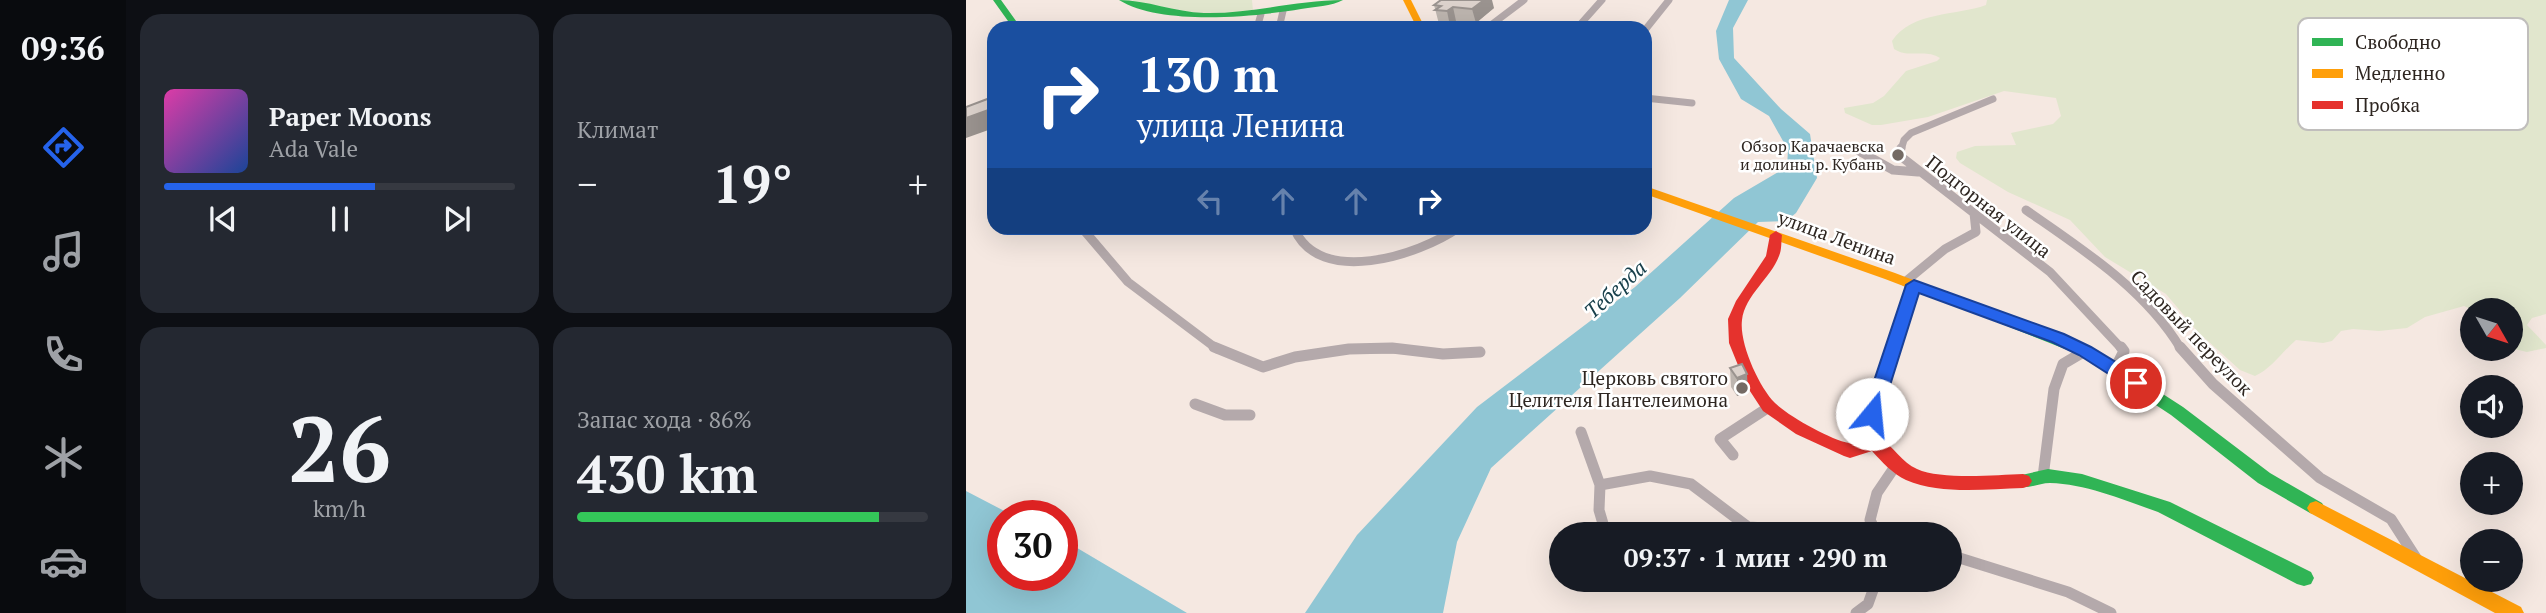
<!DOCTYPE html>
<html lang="ru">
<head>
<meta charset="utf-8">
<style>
  :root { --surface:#171b24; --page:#242831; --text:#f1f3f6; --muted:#9ea1a6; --line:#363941; --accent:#2563eb }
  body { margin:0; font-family:"PT Serif",serif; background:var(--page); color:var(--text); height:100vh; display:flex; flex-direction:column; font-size:26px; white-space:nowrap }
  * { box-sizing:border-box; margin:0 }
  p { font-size:23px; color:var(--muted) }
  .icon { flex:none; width:38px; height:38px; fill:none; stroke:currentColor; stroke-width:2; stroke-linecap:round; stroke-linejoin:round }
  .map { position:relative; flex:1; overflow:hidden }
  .side { display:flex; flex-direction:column; gap:14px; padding:14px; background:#0d0f14; width:840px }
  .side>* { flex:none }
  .banner { position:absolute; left:21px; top:21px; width:665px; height:214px; border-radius:21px; box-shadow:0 7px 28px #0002; background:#1a4fa0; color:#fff; overflow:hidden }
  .needle { width:46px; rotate:129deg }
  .tools { position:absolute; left:1494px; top:298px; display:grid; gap:14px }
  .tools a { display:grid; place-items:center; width:63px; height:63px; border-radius:50%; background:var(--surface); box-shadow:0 7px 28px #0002; font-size:35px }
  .speed { position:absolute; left:21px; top:500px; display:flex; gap:14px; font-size:35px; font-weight:700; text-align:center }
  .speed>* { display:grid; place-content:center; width:91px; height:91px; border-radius:50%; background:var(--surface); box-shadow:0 7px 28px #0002; line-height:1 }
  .speed .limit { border:10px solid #d22; background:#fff; color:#111 }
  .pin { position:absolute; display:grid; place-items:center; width:60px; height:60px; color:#fff; margin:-30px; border:4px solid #fff; border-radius:50%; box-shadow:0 2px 7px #0007 }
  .me { position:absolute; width:77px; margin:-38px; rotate:17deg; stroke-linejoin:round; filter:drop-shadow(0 0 5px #0008) }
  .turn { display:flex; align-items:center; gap:24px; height:147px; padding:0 35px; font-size:32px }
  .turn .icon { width:91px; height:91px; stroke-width:2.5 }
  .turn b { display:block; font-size:49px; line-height:60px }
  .lanes { display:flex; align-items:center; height:66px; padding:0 35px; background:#0003; justify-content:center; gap:35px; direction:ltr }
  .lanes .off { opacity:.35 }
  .big { font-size:52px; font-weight:700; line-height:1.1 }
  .side .card { flex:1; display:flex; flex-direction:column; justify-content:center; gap:10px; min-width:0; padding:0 24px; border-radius:21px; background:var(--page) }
  .side .dial { align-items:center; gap:0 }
  .dial b { font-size:91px; line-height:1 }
  .song { display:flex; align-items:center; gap:21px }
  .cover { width:84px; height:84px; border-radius:10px; background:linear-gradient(135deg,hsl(320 70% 55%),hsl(220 70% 35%)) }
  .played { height:7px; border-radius:4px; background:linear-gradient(90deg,var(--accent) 60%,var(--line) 60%) }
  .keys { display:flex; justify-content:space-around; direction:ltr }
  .heat { display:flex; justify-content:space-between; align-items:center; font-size:38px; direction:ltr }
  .charge { height:10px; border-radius:5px; background:linear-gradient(90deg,#34c759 86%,var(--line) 0) }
  .side .tiles { flex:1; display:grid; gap:14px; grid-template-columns:repeat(2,1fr) }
  .trip { position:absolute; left:583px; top:522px; width:413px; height:70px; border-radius:35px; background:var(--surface); box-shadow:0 7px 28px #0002; font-weight:700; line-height:70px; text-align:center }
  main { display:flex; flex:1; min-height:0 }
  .tab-bar { display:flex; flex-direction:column; width:126px; justify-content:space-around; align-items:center; background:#090b0e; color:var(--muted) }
  .tab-bar .icon { width:49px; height:49px }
  .tab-bar .current { color:var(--accent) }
  .tab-bar b { font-size:32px; color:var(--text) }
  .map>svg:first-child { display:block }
</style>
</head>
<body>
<main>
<nav class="tab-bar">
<b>09:36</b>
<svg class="icon current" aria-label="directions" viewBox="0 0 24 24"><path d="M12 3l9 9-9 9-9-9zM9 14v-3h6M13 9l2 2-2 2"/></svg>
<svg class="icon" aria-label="music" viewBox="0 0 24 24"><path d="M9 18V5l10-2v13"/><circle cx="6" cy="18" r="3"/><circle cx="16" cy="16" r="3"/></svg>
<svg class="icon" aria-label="phone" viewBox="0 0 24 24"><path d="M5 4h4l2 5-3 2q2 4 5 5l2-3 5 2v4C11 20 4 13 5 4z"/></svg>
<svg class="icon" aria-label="climate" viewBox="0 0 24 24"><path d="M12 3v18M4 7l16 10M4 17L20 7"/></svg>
<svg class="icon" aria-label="car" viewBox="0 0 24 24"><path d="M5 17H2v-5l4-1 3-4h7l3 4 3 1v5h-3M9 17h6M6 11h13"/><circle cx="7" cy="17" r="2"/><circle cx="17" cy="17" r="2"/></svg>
</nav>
<section class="side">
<div class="tiles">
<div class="card">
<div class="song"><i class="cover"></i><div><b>Paper Moons</b><p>Ada Vale</p></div></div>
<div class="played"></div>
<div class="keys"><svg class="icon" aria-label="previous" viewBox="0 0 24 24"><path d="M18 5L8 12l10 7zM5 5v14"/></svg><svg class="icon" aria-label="pause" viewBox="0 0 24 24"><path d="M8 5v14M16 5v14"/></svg><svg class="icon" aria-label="next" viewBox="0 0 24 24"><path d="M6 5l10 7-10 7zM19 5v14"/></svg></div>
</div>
<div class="card"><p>Климат</p>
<div class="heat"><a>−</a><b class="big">19°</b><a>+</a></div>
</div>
<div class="card dial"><b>26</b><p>km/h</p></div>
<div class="card"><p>Запас хода · 86%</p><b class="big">430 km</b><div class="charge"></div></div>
</div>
</section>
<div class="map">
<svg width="1580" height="613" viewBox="0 0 1580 613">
  <rect width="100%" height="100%" fill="#f5e8e1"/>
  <path fill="#e1e6cd" d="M166 0H286L287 11C254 15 195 18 166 0Z
    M1021 0H1580V314L1566 318 1561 325 1580 345V348L1561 352 1544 348 1545 310H1507L1498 306 1459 317 1441 328 1413 331 1387 329 1375 331 1366 341 1357 343 1330 340C1316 352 1305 369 1289 376L1274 370 1232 332 1200 294 1139 257 1104 220 1042 192 994 163 990 158 991 152 1009 146 1050 145 1045 133 1087 124 1095 116 1090 98 1038 91 962 117 915 125H906L879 113 878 108 907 103 918 96 940 71 971 61 974 58C959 48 943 59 928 49L926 41C946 11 990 16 1020 5Z"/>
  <path fill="#90c6d4" d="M763 0H782L767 28 768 58 815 109 844 134 851 178 830 213 820 221 792 222 714 298 525 468 491 542 477 613H339L391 535 511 407 669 287 768 198 821 167 822 150 803 116 775 99 753 59 750 31Z
    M0 491 48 516H37V576H96V539L221 613H0Z"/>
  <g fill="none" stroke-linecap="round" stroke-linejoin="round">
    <path stroke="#b4a9ab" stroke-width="7" d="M291 28 295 14
      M313 28 317 11
      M521 28 558 0
      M611 28 636 0
      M679 30 703 0
      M679 98 726 103
      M935 150 938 140 945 133 1027 99"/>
    <path stroke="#b4a9ab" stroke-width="9" d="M935 148 933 155 1084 272 1156 349
      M893 151 927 170 952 172
      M1060 210C1116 249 1179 289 1215 349
      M116 228 162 282 251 349
      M328 228C353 288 453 255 492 228
      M939 282 979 249 1010 232 1008 213
      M384 349H434
      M928 349 948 285"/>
    <path stroke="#b4a9ab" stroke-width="11" d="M248 347 297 367 329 357 383 349 426 348 477 354 514 352
      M1214 347 1247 384 1354 478 1425 519 1452 561
      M1149 369 1158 351 1155 347
      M229 404 259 415H284
      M615 432 634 485 684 476 725 484 782 527 907 534
      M909 444 903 428 909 400 929 347
      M767 455 754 439 803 407
      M1077 477 1088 389 1097 364 1119 351
      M634 485 633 510 640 534
      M911 534 904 520 911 493 930 465
      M984 555 1102 592 1145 613
      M890 613 902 604 911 579"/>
    <path fill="#30b455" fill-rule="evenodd" d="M27 0H35L55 28H47Z
      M153 0C180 0 209 12 238 13 285 14 331 0 377 0 366 6 348 7 335 9 287 17 195 26 153 0Z
      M1026 310 1124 347 1217 407 1304 473 1356 503 1359 508 1356 513 1350 515 1344 513 1292 483 1205 415 1114 355 1021 318 1019 315 1021 312Z
      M1082 469 1116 474 1204 502 1345 572 1348 578 1345 584 1338 586 1331 584 1192 512C1158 500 1120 484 1084 483 1072 483 1062 490 1051 486L1048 481 1051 476Z"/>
    <path fill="#ff9f0a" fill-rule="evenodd" d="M437 0H445L459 28H451Z
      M679 186 929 273 1031 312 1033 315 1026 320 1021 318 919 279 679 194Z
      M1350 501 1555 607 1558 613H1529L1344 513 1341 508 1344 503Z"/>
    <path fill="#e5322d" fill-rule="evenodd" d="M810 231 816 235C815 241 816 250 813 256 805 278 779 295 776 320 773 343 793 387 809 403 822 416 865 440 883 443 893 445 904 434 914 439 928 446 936 463 951 469 975 480 1030 475 1057 474L1063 476 1066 481 1063 486 1057 488C1020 489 975 495 940 480 927 474 916 462 906 451L884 458 878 456 830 434 797 411 780 385 763 343 762 319 770 301 800 256 804 235Z"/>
  </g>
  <path fill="#bdb5af" d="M468 5 528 8 510 23 490 21 484 26 473 24Z
    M764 368 782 392 771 396 765 387Z"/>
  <path fill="#9a938f" d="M518 0H526L528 8 510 23 506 9Z
    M487 7 490 21 484 26 481 11Z
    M28 108V128L0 138V118Z
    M781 374 782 392 771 396V378Z"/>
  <path fill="#dcd2cc" stroke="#9a938f" stroke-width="2" d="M475 0H518L506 9 487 7 481 11 469 10 475 6 468 5Z
    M24 98 28 101V108L0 118V107Z
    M776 364 781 374 771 378 764 368Z"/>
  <path fill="#2563eb" stroke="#184099" stroke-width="2" d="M948 280 1098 334 1125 347 1176 378 1178 383 1176 387H1163L1113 355 1086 342 953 293 915 414 913 419H900L897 414 940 285Z"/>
  <g fill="#746a64" stroke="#fff" stroke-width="2.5">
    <circle cx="932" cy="155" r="7"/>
    <circle cx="776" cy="388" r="7"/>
  </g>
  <g text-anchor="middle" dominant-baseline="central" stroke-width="5" stroke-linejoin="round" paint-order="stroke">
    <g font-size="16" fill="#2e2621" stroke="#fff" text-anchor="end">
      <text x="918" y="146">Обзор Карачаевска<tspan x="918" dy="18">и долины р. Кубань</tspan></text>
    </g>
    <g font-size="19" fill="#2e2621" stroke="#fff">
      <text transform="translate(1023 206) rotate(38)">Подгорная улица</text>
      <text transform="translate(871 237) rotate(20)">улица Ленина</text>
      <text transform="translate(1226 332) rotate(46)">Садовый переулок</text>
    </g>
    <g font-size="19" fill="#2e2621" stroke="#fff" text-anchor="end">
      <text x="762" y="377">Церковь святого<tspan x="762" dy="22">Целителя Пантелеимона</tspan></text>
    </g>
    <g font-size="21" font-style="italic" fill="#19404b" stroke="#fff">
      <text transform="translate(649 289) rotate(-42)">Теберда</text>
    </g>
  </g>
  <rect x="1332" y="18" width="230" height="112" rx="10" fill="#fff" stroke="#c0bebc" stroke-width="2"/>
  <rect x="1346" y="38" width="31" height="8" fill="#30b455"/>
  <rect x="1346" y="69" width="31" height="9" fill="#ff9f0a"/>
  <rect x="1346" y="101" width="31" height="8" fill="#e5322d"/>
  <g font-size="19" fill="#2e2621">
    <text x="1389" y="49">Свободно</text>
    <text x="1389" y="80">Медленно</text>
    <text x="1389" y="112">Пробка</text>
  </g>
</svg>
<div class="tools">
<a><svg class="needle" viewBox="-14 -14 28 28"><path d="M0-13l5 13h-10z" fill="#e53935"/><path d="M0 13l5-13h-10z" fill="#9ea1a6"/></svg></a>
<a><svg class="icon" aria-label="sound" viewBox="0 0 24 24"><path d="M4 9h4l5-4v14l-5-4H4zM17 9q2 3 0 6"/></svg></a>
<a>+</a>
<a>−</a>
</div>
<div class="speed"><div class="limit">30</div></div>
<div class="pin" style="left:1170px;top:383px;background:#d93025"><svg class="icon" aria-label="arrive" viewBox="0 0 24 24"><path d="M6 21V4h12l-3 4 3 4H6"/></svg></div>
<svg class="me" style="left:906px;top:414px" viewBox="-20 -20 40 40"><circle r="19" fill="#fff"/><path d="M0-13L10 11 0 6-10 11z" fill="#2563eb"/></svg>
<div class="trip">09:37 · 1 мин · 290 m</div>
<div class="banner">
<div class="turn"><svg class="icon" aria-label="right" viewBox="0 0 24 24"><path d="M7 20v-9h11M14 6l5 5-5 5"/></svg><div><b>130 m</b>улица Ленина</div></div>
<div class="lanes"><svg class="icon off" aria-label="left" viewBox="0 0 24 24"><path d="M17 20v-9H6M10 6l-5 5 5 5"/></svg><svg class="icon off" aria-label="ahead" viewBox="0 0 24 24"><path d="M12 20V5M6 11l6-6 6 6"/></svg><svg class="icon off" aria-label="ahead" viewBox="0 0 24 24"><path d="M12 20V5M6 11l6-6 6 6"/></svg><svg class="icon" aria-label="right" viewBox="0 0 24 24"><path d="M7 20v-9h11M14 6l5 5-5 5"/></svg></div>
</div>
</div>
</main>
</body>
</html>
